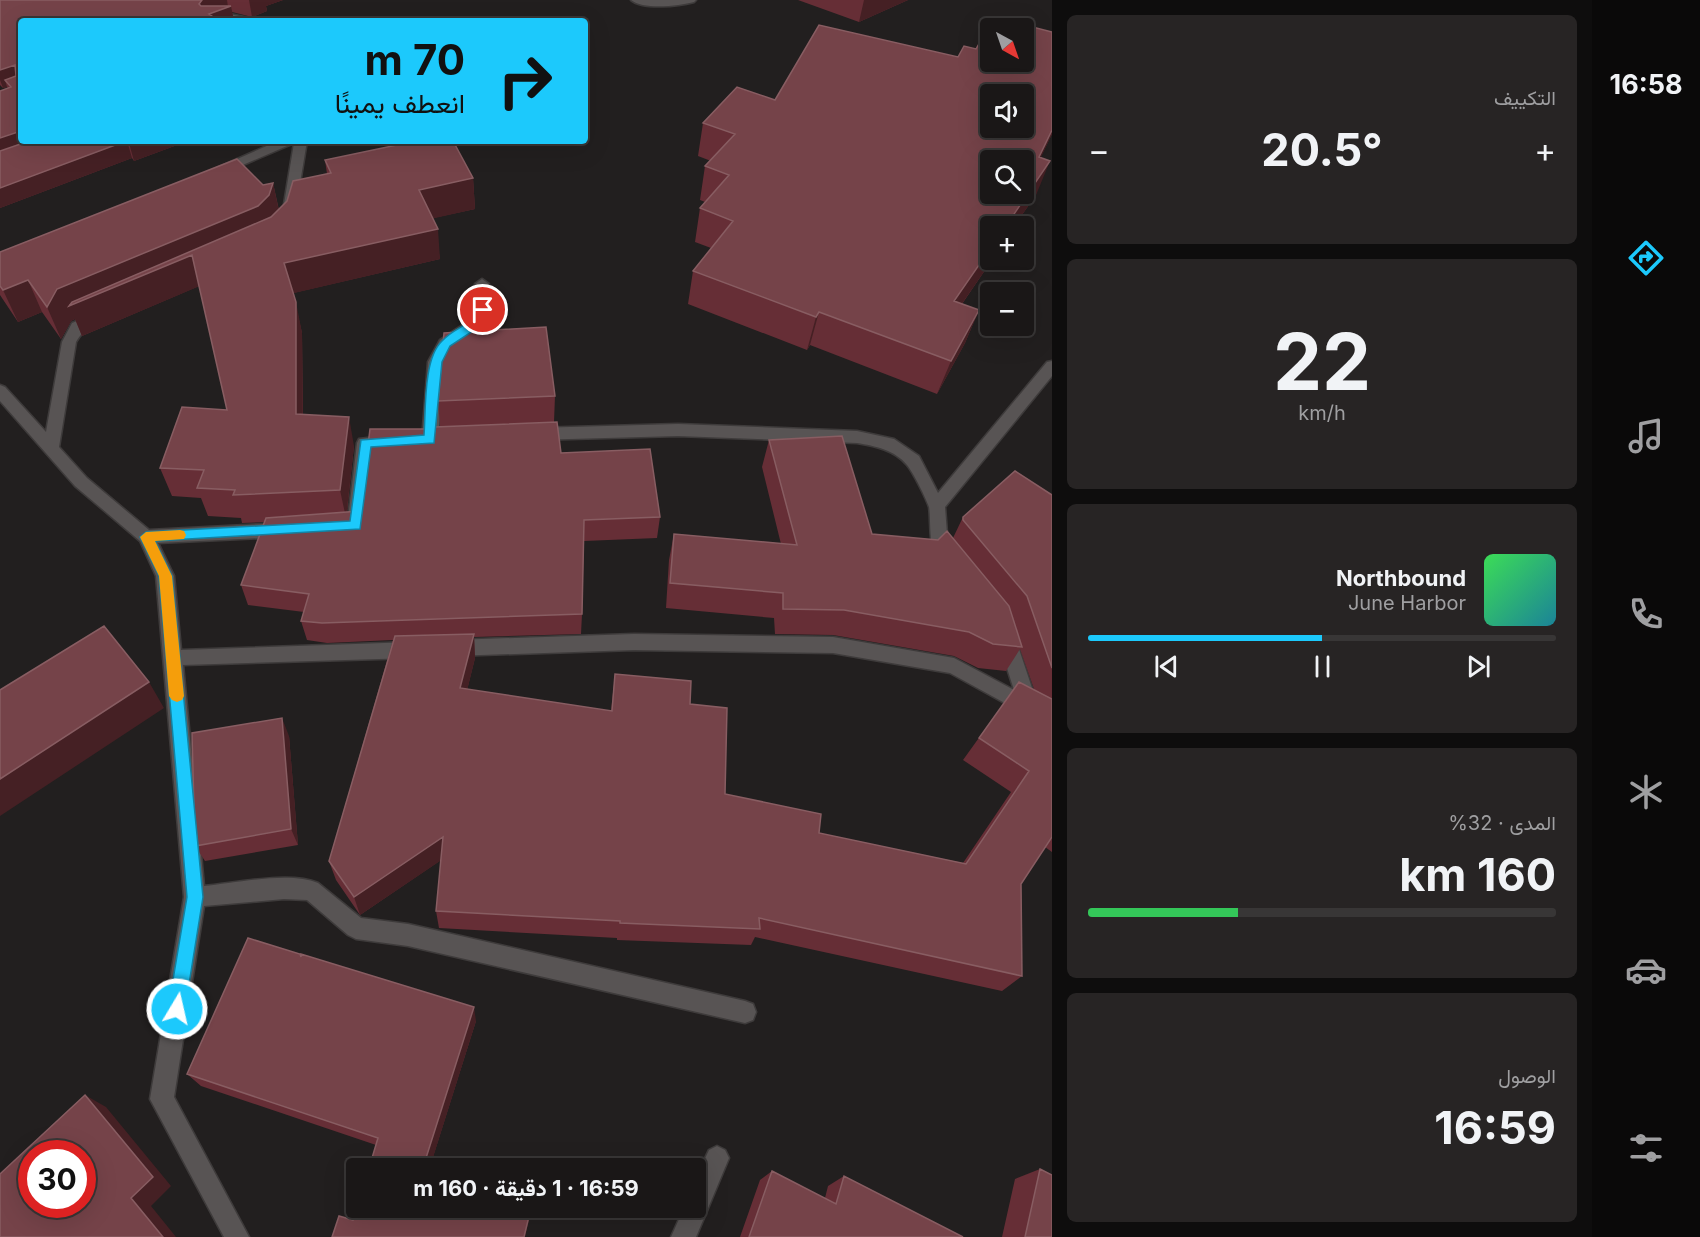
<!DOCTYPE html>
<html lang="ar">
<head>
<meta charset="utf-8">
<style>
  :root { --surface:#1a1717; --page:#272424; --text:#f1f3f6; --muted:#9f9fa1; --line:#383636; --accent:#1cc9fc }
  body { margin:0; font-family:Inter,Vazirmatn,sans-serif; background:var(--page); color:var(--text); direction:rtl; height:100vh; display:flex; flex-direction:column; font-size:22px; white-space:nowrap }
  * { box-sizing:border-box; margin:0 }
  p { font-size:20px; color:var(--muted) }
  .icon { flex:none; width:33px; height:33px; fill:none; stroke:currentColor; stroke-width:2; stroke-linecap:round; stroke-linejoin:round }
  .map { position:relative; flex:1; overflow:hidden; direction:ltr }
  .drawer { display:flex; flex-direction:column; gap:15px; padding:15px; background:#0e0d0d; width:540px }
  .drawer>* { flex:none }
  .hud { position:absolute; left:18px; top:18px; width:570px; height:126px; border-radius:6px; box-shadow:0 6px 24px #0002,0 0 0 2px var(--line); direction:rtl; background:#1cc9fc; color:#111; overflow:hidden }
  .needle { width:39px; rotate:140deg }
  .tools { position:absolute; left:980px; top:18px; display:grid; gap:12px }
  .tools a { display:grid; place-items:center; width:54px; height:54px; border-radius:6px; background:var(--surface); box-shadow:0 6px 24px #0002,0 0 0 2px var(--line); font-size:30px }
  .speed { position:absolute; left:18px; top:1140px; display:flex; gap:12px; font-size:30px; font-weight:700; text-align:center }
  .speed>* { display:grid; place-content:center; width:78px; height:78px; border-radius:50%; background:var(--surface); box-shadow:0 6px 24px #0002,0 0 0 2px var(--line); line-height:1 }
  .speed .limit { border:9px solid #d22; background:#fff; color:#111 }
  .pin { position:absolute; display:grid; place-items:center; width:51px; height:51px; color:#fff; margin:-26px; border:3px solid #fff; border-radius:50%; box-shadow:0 2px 6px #0007 }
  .me { position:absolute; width:66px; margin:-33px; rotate:9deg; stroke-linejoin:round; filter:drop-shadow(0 0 4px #0008) }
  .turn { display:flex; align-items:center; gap:21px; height:126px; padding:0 24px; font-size:27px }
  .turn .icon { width:78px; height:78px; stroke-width:2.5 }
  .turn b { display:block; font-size:42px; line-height:51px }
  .big { font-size:45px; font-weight:700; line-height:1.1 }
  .drawer .widget { flex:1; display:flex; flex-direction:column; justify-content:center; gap:9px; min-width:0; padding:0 21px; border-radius:9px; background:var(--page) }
  .drawer .dial { align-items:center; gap:0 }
  .dial b { font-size:78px; line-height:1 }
  .song { display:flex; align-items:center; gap:18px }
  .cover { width:72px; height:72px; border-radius:9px; background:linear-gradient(135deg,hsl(130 70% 55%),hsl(190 70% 35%)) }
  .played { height:6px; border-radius:3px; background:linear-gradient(90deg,var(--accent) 50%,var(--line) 50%) }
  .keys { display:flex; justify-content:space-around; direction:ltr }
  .heat { display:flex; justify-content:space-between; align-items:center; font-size:33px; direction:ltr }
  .charge { height:9px; border-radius:4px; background:linear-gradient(90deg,#34c759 32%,var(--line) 0) }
  .trip { position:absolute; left:346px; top:1158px; width:360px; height:60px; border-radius:6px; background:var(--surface); box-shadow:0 6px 24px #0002,0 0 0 2px var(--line); font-weight:700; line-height:60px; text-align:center; direction:rtl }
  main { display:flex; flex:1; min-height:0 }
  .tab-bar { display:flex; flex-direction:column; width:108px; justify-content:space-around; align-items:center; background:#0a0909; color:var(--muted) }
  .tab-bar .icon { width:42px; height:42px }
  .tab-bar .active { color:var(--accent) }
  .tab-bar b { font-size:27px; color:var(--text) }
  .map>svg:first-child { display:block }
</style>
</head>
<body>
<main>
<nav class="tab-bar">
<b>16:58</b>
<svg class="icon active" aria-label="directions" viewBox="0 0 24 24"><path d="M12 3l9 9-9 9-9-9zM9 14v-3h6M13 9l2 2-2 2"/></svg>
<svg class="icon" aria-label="music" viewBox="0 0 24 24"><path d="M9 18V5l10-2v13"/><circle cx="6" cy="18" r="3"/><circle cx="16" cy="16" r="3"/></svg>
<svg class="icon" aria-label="phone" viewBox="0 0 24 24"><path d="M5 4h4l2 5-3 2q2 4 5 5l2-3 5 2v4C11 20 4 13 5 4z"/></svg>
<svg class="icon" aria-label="climate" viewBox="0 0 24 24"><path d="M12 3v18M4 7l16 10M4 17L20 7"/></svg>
<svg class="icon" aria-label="car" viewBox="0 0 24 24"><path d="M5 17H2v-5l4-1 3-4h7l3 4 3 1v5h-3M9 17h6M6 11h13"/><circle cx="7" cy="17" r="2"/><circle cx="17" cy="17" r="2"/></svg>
<svg class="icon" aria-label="filters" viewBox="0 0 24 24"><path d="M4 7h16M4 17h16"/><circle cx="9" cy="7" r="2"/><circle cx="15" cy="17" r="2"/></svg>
</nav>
<section class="drawer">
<div class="widget"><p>التكييف</p>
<div class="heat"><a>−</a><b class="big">20.5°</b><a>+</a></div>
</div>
<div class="widget dial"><b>22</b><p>km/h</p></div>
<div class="widget">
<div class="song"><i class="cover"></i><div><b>Northbound</b><p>June Harbor</p></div></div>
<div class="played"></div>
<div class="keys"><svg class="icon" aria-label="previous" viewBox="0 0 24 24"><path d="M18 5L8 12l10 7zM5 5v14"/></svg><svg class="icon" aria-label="pause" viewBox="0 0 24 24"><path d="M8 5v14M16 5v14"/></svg><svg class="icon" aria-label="next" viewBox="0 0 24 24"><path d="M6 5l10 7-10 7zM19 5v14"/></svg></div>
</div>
<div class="widget"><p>المدى · 32%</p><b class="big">160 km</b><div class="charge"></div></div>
<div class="widget"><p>الوصول</p><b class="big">16:59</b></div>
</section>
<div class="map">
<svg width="1052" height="1237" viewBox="0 0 1052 1237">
  <rect width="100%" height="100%" fill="#221f1f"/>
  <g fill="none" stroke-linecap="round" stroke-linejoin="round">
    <defs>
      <path id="minor" d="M631 0H696L694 2C679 6 643 10 631 0Z
        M230 14 253 19 255 21H205L207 19Z
        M278 141H307L296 207H286L284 204 294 143 222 174 217 175 210 171Z
        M482 279 489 284 490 311 480 328 451 347 444 362 438 440 436 444H424L422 440 428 362 440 340 470 320 476 311 475 284Z
        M100 312 105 313 107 317C97 330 87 323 76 342L59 447 87 478 149 530 284 523 290 525 293 530 290 535 284 537 158 543 174 576 181 650 413 642 419 645 422 650 419 655 413 658 183 665 204 886C236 883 290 871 318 883L361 918 408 924 745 1001 753 1004 756 1012 753 1020 745 1023 408 946 356 939 348 935 307 900 284 899 204 906 174 1097 249 1237H224L150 1099 184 897 156 576 140 541 75 486 0 401V385L5 387 46 432 62 342 72 323Z
        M1052 361V376L945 507 948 547 958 560 955 565C925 575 932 522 929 507 926 498 913 472 907 465 895 450 875 446 857 443L678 436 534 440 528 438 526 434 528 430 534 428 678 424 857 431 894 439 919 456 938 493 1047 362Z
        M393 435 399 437 401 441 399 445 372 448 364 526 362 531 356 533 342 531 340 526 342 521 348 519 357 443 359 439Z
        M1006 629 1012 632 1015 637 1037 703 1052 711V729L950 673 833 653 634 650 452 656 446 653 443 648 446 643 452 640 634 634 833 637 954 658 1014 690 997 637 1000 632Z
        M717 1146 725 1150 729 1158 696 1237H671L684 1208H696V1178L709 1150Z"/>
    </defs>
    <use href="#minor" stroke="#3e3b3b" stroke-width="3"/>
    <use href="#minor" fill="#585454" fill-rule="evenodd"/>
  </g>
  <path fill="#662e36" d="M0 0H283L266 6 267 11 252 17 232 12 234 21H21V141H188L134 161 132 158 0 208V91L8 88 7 87 3 88 0 85Z
    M798 0H908L859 22Z
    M1052 32V134L1040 158 1036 195 1014 226H990L992 260 962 304 979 310 965 343 937 394 810 345 807 350 688 304 693 271 711 248 695 242 700 208 705 202 700 200 705 166 711 161 698 156 703 123 775 100 958 57 976 49Z
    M325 160 473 178 475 209 433 218 440 259 293 293 302 333 303 414 354 446 347 512 360 511 435 429 440 426 438 401 555 396 554 422 561 453 660 517 657 538 584 541 582 614 581 634 474 637 475 658 467 690 611 711 615 674 690 704 725 794 819 833 963 863 1011 792 963 760 1019 682 1034 689 1020 649 1006 671 978 668 954 656 833 635 775 634 774 618 666 608 669 560 674 534 781 544 762 467 769 440 872 534 938 540 953 538 963 517 1052 495V852L1045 847 1021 884 1022 976 1002 991 755 937 751 945 617 940V938L439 928 436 911 441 860 360 915 336 880 329 861 393 640 327 643 307 640 301 621 304 612 248 605 241 585 265 522 242 523 241 518 208 516 201 498 172 496 160 468 227 410 199 286 82 336 75 319 71 321 61 339 42 312 18 322 0 295V252L273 183 279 210 327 174Z
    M289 736 298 845 205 861 195 846Z
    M300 954 301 955 476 1021 432 1160 376 1145 201 1086 187 1074Z
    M1040 1169 1052 1237H1002L1015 1179Z
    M772 1171 825 1198 828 1186 844 1176 963 1237H740L760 1180Z"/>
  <path fill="#452024" d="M202 0H227L228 7 231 6 234 21H211L199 4Z
    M249 0H283L266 6 267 11 252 17Z
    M864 0H908L859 22Z
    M15 65 21 79 5 80 7 87 3 88 0 80V70Z
    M1052 130V134L1025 191 1039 157Z
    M21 131V141H48L0 159V138Z
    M127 141 132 158 0 208V188Z
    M135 141H188L134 161 129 143Z
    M1050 161 1036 195 1014 226H1006Z
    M473 178 475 209 422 221 419 190Z
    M273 183 280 216 202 285 82 336 75 319 71 321 61 339 47 307 57 289Z
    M438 229 440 259 290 294 284 263Z
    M990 249V260H992L941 334 954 301Z
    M28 280 42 312 18 322 3 290Z
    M296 302 302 333 303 443 296 414Z
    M979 310 965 343 937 394 951 361Z
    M819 312 810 345 807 350 816 317Z
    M349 417 354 446 346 518 340 490Z
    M474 634 475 658 462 711 460 688Z
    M149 682 164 708 0 816V779Z
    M282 718 289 736 298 845 291 829Z
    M443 837 446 857 360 915 354 897Z
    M474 1007 476 1021 430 1167 426 1158Z
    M85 1095 106 1107 171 1186 151 1206 176 1237H163L131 1198Z
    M531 1208H532L525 1237H524Z"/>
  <path fill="#754349" stroke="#885d62" stroke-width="1.5" fill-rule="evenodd" d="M0 0H202L199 4 201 6H231L209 14 219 21H21V131L0 138V91L11 87 5 80 16 76 15 65 0 70Z
    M994 17 1052 32V130L1039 157 1050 161 1006 226H990V249L954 301 979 310 951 361 819 312 816 317 693 271 733 221 700 208 729 175 705 166 735 134 703 123 737 87 775 100 819 25 958 57 964 46 976 49ZM990 28H1023V62H990ZM990 94H1023V128H990ZM990 160H1023V194H990Z
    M29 141H126L0 188V151Z
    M416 141H453L473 178 419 190 438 229 284 263 296 302V414L349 417 340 490 233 495 235 490 197 488 204 470 160 468 182 407 227 410 192 255 69 306 72 302 271 217 287 201 293 181 331 173 325 160Z
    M237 159 263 185 273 183 269 195 258 206 57 289 47 307 28 280 3 290 0 286V252Z
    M546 327 555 396 438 401 444 333Z
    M557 422 561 453 650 449 660 517 584 520 582 614 322 623 301 621 309 594 241 585 266 518 360 511 370 429H435V427Z
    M842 436 872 534 938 540 947 531 1009 606 1022 647 993 644 969 632 844 610 783 609V593L670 583 674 534 797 545 769 440Z
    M1015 471 1052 495V668L1027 596 963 520V517Z
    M104 626 149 682 0 779V690Z
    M474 634 460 688 612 711 615 674 691 681 690 704 727 708 725 794 821 814 819 833 966 864 1029 771 979 738 1019 682 1052 699V837L1021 884 1022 976 759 918 760 929 620 923V921L436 911 443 837 354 897 329 861 395 636Z
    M282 718 291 829 195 846 192 733Z
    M248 938 300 954 301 957V954L474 1007 426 1158 462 1168H369L378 1138 187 1074Z
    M85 1095 153 1177 131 1198 163 1237H0V1174ZM32 1154H82V1204H32Z
    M1040 1169 1052 1175V1237H1025Z
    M772 1171 836 1204 844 1176 963 1237H749Z
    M357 1207V1208H531L524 1237H332L339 1216 353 1220Z"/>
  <path fill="#1cc9fc" stroke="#1283a4" stroke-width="1.5" d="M483 307 489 310 479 327 450 346 442 362 434 443 371 447 360 529 155 541 172 576 203 897 185 1009 183 1015 177 1017 171 1015 168 1009 187 897 159 576 140 537 146 532 350 521 361 440 424 435C426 410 423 359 442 341 457 325 465 331 479 308Z"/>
  <path fill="#f59e0b" d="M180 530 184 531 186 535 184 539 155 541 172 576 184 696 182 700 177 702 172 700 169 696 159 576 140 537 146 532Z"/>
</svg>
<div class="tools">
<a><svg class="needle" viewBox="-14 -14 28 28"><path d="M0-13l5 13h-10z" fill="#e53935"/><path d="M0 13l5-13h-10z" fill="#9f9fa1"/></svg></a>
<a><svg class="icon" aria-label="sound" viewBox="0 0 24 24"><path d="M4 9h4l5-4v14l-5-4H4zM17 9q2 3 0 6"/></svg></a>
<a><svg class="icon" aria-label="search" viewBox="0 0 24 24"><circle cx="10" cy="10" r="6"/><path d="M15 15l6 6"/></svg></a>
<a>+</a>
<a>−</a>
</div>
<div class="speed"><div class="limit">30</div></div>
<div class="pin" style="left:483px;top:310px;background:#d93025"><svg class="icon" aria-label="arrive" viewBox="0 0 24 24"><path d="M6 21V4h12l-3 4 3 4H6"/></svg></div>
<svg class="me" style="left:177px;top:1009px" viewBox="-20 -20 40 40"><circle r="17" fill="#1cc9fc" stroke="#fff" stroke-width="3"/><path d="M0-11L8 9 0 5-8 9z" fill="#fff"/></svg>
<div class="trip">16:59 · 1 دقيقة · 160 m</div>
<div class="hud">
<div class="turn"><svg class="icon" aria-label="right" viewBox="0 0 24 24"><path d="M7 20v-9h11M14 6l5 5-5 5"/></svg><div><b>70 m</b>انعطف يمينًا</div></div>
</div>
</div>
</main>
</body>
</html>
